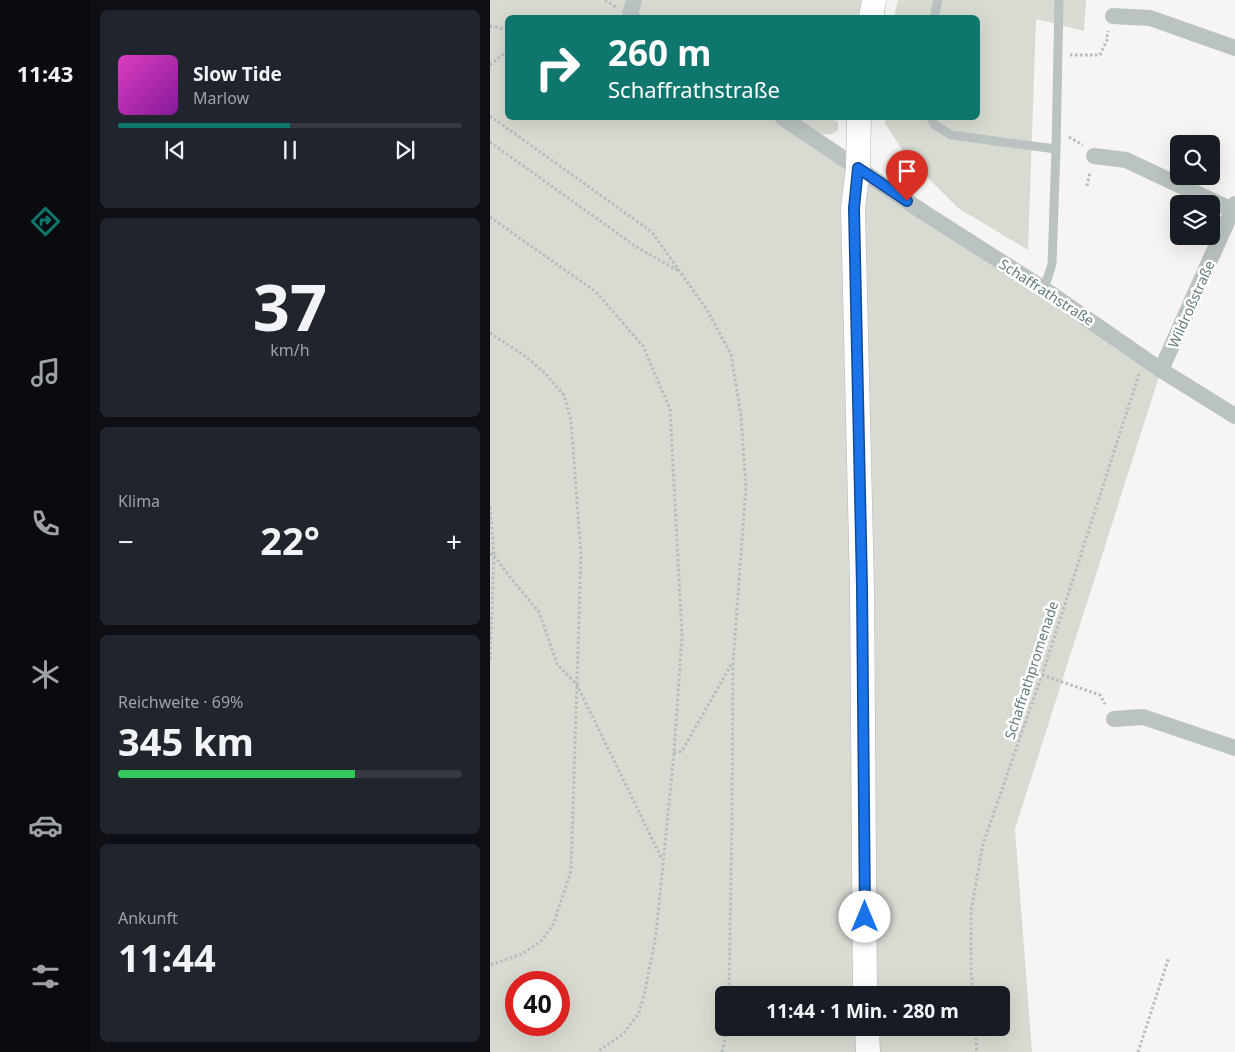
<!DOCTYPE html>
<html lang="de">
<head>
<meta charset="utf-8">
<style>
  :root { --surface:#171b24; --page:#20242c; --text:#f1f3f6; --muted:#9ea1a6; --line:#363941; --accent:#0f766e }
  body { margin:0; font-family:"Noto Sans",sans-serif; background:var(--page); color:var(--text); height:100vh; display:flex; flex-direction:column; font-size:19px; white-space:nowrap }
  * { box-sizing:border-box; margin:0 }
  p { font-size:16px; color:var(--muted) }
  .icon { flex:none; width:28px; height:28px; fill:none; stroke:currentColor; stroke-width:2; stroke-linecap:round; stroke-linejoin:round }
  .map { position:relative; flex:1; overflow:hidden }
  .side { display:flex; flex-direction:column; gap:10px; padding:10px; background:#0d0f14; width:400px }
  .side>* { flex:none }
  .hud { position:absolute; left:15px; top:15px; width:475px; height:105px; border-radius:8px; box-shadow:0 5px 20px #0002; background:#0f766e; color:#fff; overflow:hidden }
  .fabs { position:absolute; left:680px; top:135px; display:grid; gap:10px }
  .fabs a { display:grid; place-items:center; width:50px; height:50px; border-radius:8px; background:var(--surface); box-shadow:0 5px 20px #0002; font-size:25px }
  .speed { position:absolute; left:15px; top:971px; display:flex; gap:10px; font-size:25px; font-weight:700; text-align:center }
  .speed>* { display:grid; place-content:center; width:65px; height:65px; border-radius:50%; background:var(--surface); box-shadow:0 5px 20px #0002; line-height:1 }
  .speed .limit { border:8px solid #d22; background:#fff; color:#111 }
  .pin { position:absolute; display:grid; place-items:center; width:42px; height:42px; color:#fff; margin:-51px -21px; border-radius:50% 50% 50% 0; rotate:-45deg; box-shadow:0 0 5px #0007 }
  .pin .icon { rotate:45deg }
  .me { position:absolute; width:55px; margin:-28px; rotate:0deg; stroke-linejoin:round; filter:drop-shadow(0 0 4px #0008) }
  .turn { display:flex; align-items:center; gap:18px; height:105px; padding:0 20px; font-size:22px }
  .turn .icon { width:65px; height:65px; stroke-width:2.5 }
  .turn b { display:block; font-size:35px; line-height:42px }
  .big { font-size:38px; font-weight:700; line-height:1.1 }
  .side .widget { flex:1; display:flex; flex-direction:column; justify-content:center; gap:8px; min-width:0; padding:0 18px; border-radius:8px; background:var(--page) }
  .side .dial { align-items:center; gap:0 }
  .dial b { font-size:65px; line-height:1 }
  .song { display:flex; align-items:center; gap:15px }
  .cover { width:60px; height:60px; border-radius:8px; background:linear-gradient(135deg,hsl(310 70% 55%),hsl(290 70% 35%)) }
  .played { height:5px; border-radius:2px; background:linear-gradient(90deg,var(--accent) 50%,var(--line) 50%) }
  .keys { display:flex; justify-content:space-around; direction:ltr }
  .heat { display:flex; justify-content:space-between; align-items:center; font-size:28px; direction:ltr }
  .charge { height:8px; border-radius:4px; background:linear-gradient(90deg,#34c759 69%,var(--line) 0) }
  .trip { position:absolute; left:225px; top:986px; width:295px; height:50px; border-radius:8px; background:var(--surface); box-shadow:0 5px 20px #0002; font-weight:700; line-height:50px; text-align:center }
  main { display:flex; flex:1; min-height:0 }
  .dock { display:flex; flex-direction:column; width:90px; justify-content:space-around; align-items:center; background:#090b0e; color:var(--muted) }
  .dock .icon { width:35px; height:35px }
  .dock .selected { color:var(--accent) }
  .dock b { font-size:22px; color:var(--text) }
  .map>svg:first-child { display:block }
</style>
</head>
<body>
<main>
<nav class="dock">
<b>11:43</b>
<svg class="icon selected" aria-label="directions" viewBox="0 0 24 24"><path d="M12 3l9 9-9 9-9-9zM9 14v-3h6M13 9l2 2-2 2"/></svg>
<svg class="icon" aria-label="music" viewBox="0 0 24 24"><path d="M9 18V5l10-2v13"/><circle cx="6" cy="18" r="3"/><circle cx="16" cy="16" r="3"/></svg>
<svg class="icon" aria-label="phone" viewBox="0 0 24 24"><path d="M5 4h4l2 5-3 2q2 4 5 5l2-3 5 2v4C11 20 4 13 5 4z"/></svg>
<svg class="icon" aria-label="climate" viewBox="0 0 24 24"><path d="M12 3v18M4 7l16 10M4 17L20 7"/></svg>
<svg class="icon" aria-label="car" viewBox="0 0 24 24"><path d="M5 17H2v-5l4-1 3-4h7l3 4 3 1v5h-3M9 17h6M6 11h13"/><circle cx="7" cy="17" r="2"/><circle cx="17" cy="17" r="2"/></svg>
<svg class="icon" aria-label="filters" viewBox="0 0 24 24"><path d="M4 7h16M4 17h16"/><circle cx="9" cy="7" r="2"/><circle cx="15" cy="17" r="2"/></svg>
</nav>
<section class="side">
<div class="widget">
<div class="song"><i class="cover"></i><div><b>Slow Tide</b><p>Marlow</p></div></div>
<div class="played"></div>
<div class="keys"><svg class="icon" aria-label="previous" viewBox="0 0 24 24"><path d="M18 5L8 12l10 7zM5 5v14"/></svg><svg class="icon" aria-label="pause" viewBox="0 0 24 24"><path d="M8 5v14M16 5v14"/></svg><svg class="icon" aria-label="next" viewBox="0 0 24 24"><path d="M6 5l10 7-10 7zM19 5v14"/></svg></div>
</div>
<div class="widget dial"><b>37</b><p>km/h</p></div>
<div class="widget"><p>Klima</p>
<div class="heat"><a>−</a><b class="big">22°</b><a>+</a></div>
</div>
<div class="widget"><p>Reichweite · 69%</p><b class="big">345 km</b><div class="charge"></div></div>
<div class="widget"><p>Ankunft</p><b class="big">11:44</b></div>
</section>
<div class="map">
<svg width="745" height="1052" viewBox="0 0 745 1052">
  <rect width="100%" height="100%" fill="#f6f5f3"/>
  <path fill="#d8dbd2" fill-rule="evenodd" d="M0 0H142L139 17 18 18V118H288L671 370 525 829 542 1052H0ZM26 982H69V1025H26ZM234 995H511V1028H234Z
    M149 0H375L372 17 150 18 145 7Z
    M408 0H596L594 31 546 19 538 250 468 208 416 156 395 123V118H488V18L404 17Z
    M306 118H341L348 122V130C347 131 342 134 341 134 330 137 313 125 306 118Z"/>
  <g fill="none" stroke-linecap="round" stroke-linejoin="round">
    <defs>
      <path id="secondary" d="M381 18 384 0
        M369 118 368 168 363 208 372 587 375 995
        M377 1028 378 1052"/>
    </defs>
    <use href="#secondary" stroke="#afb8b9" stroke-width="25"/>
    <path stroke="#b7bcbc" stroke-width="3" stroke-dasharray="2.5 2.5" stroke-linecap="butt" d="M115 0 126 7
      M0 26 18 30
      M580 55H610L618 38 617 35 618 31
      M0 65 18 50
      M0 116 162 232 217 310 241 354 251 416 256 487 243 662 242 817 239 995
      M579 137 593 145
      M0 142 148 248 189 271
      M597 186 600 172
      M0 217 106 292 153 346 180 409 192 635 184 753 166 934 155 991 149 1013 133 1034 107 1052
      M0 333 35 356 55 373 74 395 81 420 91 555 81 871 63 925 51 941 32 954 0 965
      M0 507 4 555 0 661
      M0 554 4 555 16 572 49 612 67 664 87 685 172 859
      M552 675 610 695 615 704
      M184 753 192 751 242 663
      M483 995 481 971V911L493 844 556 663 649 374
      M485 1028 487 1052
      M232 1052 237 1028
      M648 1052 679 957"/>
    <path stroke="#bac2c2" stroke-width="9" d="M444 18 448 0
      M441 118 445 125 461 135 566 149
      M554 289 562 264 566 149 569 0"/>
    <path stroke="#bac2c2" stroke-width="16" d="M623 16 660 18 745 48
      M143 18 140 15 144 0
      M293 118 433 212 554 289 671 370 745 416
      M604 156 636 160 742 210
      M671 370 745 204
      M624 719 653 717 745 748"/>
    <use href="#secondary" stroke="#fff" stroke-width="24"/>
  </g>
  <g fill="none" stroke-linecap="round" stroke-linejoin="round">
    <defs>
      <path id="route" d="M375 917 372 587 364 208 368 168 417 201"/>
    </defs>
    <use href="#route" stroke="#114b97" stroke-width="12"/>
    <use href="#route" stroke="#1a73e8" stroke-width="9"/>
  </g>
  <g text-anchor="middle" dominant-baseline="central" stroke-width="5" stroke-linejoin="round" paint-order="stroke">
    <g font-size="14" fill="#637a7c" stroke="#fff">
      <text transform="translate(557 292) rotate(33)">Schaffrathstraße</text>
      <text transform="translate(701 304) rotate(-66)">Wildroßstraße</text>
      <text transform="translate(541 670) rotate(-72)">Schaffrathpromenade</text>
    </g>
  </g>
</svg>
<div class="fabs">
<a><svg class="icon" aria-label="search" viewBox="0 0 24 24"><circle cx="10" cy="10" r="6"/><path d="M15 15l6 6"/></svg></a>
<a><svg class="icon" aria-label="layers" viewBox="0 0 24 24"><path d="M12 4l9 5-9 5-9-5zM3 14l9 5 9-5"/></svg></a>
</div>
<div class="speed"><div class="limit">40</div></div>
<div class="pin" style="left:417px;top:201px;background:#d93025"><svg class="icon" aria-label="arrive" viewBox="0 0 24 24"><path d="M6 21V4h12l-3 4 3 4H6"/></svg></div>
<svg class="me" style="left:375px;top:917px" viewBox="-20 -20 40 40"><circle r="19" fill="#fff"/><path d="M0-13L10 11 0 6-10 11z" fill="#1a73e8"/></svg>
<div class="trip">11:44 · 1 Min. · 280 m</div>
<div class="hud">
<div class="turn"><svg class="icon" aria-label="right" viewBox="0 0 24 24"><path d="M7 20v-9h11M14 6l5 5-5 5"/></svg><div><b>260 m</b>Schaffrathstraße</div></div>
</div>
</div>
</main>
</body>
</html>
